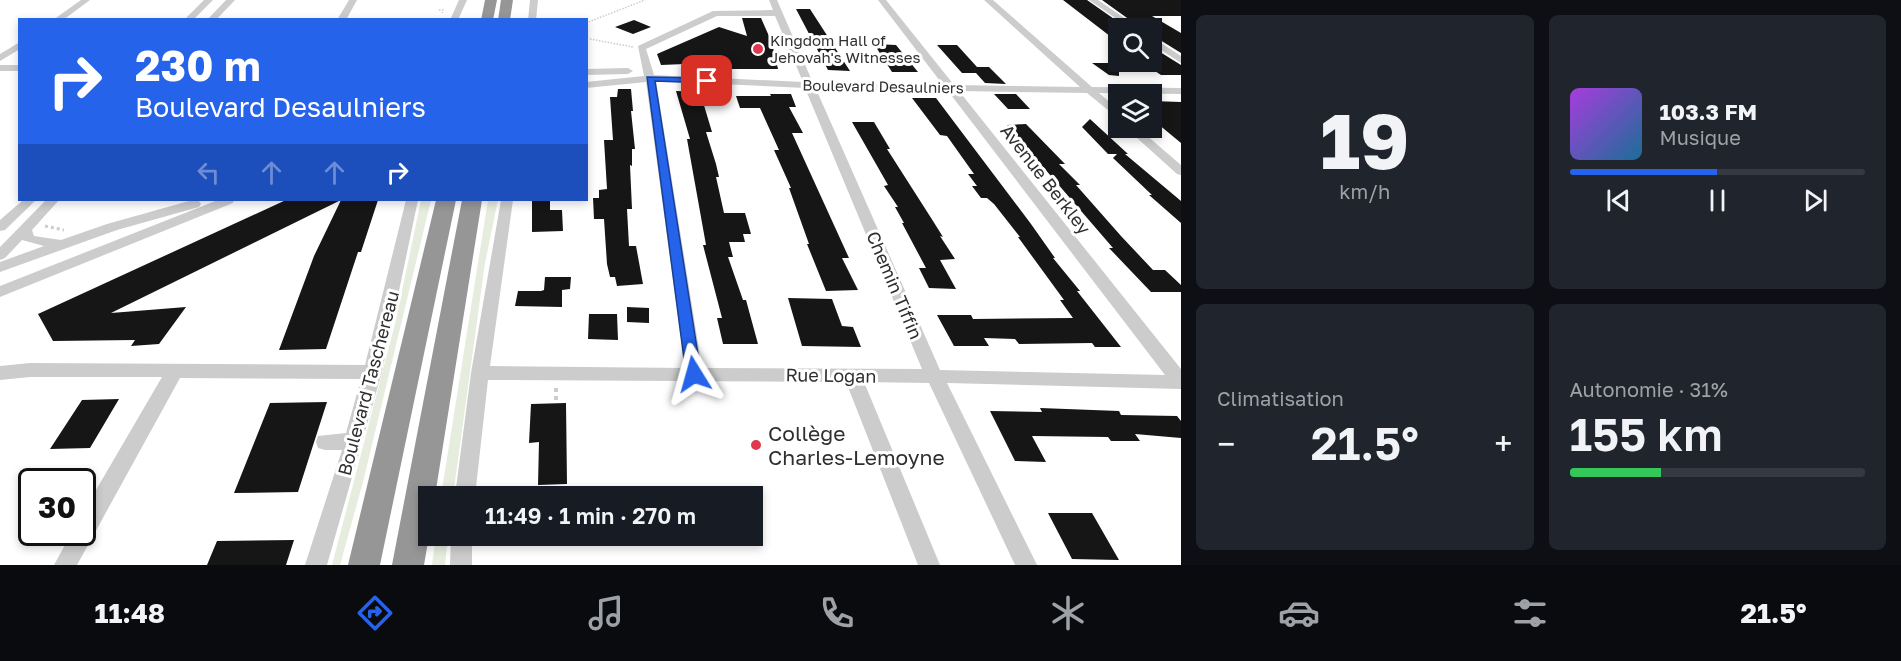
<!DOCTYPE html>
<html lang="fr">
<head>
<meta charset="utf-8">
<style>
  :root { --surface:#171b24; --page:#20242c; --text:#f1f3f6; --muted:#9ea1a6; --line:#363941; --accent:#2563eb }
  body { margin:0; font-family:"Golos Text",sans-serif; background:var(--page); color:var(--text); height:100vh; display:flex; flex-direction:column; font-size:22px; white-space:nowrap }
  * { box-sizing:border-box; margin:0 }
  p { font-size:20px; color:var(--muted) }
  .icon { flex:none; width:33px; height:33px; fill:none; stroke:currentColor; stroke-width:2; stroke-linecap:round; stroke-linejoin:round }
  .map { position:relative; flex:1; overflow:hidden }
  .details { display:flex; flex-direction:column; gap:15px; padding:15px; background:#0d0f14; width:720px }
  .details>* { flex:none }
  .top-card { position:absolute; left:18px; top:18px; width:570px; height:183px; border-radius:0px; box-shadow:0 3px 9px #0003; background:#2563eb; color:#fff; overflow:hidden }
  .buttons { position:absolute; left:1108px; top:18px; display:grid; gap:12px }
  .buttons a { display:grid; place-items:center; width:54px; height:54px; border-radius:0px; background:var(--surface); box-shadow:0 3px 9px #0003; font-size:30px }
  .speed { position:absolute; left:18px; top:468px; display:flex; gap:12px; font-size:30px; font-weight:700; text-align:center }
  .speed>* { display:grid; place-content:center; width:78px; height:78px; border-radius:50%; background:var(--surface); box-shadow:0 3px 9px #0003; line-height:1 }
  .speed .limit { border:3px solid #111; border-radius:9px; background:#fff; color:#111 }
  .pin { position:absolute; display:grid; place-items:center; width:51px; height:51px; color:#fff; margin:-26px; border-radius:12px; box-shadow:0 3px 9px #0006 }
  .me { position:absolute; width:66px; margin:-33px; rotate:352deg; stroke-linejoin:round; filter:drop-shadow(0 0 4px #0008) }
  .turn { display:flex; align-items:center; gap:21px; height:126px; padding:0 18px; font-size:27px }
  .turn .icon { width:78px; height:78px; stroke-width:2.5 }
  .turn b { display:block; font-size:42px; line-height:51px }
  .lanes { display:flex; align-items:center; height:57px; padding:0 18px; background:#0003; justify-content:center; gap:30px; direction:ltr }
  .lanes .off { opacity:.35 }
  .big { font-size:45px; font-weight:600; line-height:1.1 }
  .details .card { flex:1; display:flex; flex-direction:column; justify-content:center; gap:9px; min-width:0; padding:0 21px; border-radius:9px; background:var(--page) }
  .details .dial { align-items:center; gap:0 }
  .dial b { font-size:78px; line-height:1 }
  .song { display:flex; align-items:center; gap:18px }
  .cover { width:72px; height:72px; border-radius:9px; background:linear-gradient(135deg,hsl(280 70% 55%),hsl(200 70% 35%)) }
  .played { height:6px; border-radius:3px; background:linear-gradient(90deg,var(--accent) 50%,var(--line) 50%) }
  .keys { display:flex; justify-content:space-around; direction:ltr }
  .heat { display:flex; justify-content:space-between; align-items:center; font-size:33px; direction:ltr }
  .charge { height:9px; border-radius:4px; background:linear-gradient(90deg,#34c759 31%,var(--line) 0) }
  .details .tiles { flex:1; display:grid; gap:15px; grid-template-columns:repeat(2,1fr) }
  .trip { position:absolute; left:418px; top:486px; width:345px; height:60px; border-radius:0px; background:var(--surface); box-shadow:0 3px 9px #0003; font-weight:600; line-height:60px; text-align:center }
  .menu { display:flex; height:96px; justify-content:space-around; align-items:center; background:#090b0e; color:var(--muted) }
  .menu .icon { width:42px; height:42px }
  .menu .active { color:var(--accent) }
  .menu b { font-size:27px; color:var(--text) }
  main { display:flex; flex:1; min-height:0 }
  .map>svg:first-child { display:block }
</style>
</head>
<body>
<main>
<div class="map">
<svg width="1181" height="565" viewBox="0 0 1181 565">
  <rect width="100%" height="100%" fill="#fff"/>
  <path fill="#e6ecde" d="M421 200H431L363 482 340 565H332L396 320Z
    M488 200H498L485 263 453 496H441Z
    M436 536H448L445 565H432Z"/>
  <path fill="#161616" d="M1063 0H1087L1127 28H1119V43Z
    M1102 0H1181V16H1152L1181 33V53L1152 35V28H1141Z
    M796 9H810L850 71 828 70Z
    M742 18H761L772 43 778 69H687L685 64 661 65 657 54 719 27 747 36Z
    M634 20 651 27 633 34 615 27Z
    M874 44 896 45 918 72H892Z
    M937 45H957L977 67H989L1006 84 985 83 976 73H962Z
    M1152 47 1181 65V75H1161L1152 69Z
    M1092 63H1119V76L1109 75Z
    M618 89H631L633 111H631L635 149H632V166L630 165 632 209H627L629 246H636L643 284 617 286 615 277H610L607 264 604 219H594L593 198H599V190L607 189 604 140H613L610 97H617Z
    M676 91 700 92 712 132H706L716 164 719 177H716L724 213H745L751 234H743L745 242H729L733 257H728L743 300H746L758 344H723L717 318H722L703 245H706L687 139H690Z
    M770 94H791L796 107H789L803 133H792L849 258H842L858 290 826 291 807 244H809L789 188H791L774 150H779L760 108H740L736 96H771Z
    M994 94H1016L1030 109H1008Z
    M912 98H936L1031 224 1055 258H1053L1080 291H1077L1121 347H1095L1092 343 1019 344 1015 339 984 338 989 346H954L937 315H971L973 319 1073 318 1060 300H1064L1018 237H1020L994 204 987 198H981L972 186H977L968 174H974L947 136 940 135Z
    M1152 101 1181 102V143L1152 119Z
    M1090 119 1128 154H1125L1181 201V223L1149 195H1152L1113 158 1117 154H1108L1082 127Z
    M852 122H874L890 149H887L933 221 943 237 940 236 955 259 940 260 956 289 929 288 919 268H926L902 223H904L895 207H898L884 186 888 185Z
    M1026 124 1065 164H1059L1080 185H1076L1121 236 1153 270H1165L1181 285V292H1151L1109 248H1113L1007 125Z
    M286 200H378L361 252H358L326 349 279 350 314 256 341 200 111 313 186 307 159 344 131 346 135 340 53 341 38 314Z
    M532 200H550V210H562L563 231 532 232Z
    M545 277H571L570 289 562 290V307L515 306 518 291H541L544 290Z
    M788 298 832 299 842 326 853 327 861 347 802 346Z
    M627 307 649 308V323L627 322Z
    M589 314H617L618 340 588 339Z
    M119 399 90 448 50 449 82 400Z
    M327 402 298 492 234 493 270 403Z
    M566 403 567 484 538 485 539 442 529 443 531 404Z
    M1040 408 1119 411 1121 415 1177 416 1181 421V438L1135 434 1140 441H1111L1108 437 1032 436 1046 462 1015 461 990 411 1042 412Z
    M1048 513H1092L1119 560 1072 559Z
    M294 540 286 565H207L217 541Z"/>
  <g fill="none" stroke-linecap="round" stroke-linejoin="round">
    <path stroke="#ccc" stroke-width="1.5" stroke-dasharray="1.5 1.5" stroke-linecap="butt" d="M439 10H443L442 13
      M586 23 645 0
      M590 39 633 47"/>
    <path stroke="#ccc" stroke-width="3" stroke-dasharray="3 3" stroke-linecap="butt" d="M45 226 64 230"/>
    <path stroke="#ccc" stroke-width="4" stroke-dasharray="4 4" stroke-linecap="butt" d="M556 388V403"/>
    <path fill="#ccc" fill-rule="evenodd" d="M81 0H90L63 20H53Z
      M204 0H213L193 20H184Z
      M226 0H235L216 20H207Z
      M349 0H357L346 20H337Z
      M459 0H467L458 20H450Z
      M530 0H538L536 20H528Z
      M769 0H777L813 83 943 85 878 0H886L954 85 1080 87 984 0H993L1092 87 1181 88V94L1099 93 1119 110V119L1087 93 959 91 1181 369V389L947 383 1037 565H1015L929 383 864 382 940 565H918L846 382 488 380 475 496H455L471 373 501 200H513L490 366 685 368 646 82 586 88V82L644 76 638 46 713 11 773 10ZM717 16H775L803 82 654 75 646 49ZM656 81 805 88 922 369 702 368ZM816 89 948 91 1165 375 940 370Z
      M1089 0H1098L1139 28H1130Z
      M1152 37 1181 56V63L1152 44Z
      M20 42V49L0 61V54Z
      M0 65H20V71H0Z
      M586 69 628 68 633 71 628 74 586 75Z
      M1126 128H1138L1181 165V175L1177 174Z
      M23 200H36L5 230 0 231V220Z
      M46 200H59L32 230 34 236 61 240 107 224 189 201H199L201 204 199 207 117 230 0 272V262L44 246 22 240 5 258 0 260V247Z
      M218 200H234L233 203 0 297V286Z
      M406 200H418L382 372 327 565H305L342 450H325L318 448 316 442 318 436 346 433 361 379 180 378 77 565H54L72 532H82V514L162 377H30L0 380V366L30 363 365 365Z
      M451 536H472V565H450Z"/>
    <path fill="#969696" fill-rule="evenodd" d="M485 0H497L493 20H481Z
      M501 0H513L510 20H498Z
      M436 200H456L380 565H348Z
      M462 200H482L435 496H429V536L424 565H392Z"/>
  </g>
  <path fill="#2563eb" stroke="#184099" stroke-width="1.5" d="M647 77 707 78 712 81 707 83 655 81 701 374 699 378 694 380 688 378 686 374Z"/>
  <g fill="#de394d" stroke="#fff" stroke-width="2">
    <circle cx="758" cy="49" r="6"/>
    <circle cx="756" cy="445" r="6"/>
  </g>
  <g text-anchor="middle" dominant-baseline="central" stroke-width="6" stroke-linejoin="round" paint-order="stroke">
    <g font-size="15" fill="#2f2f2f" stroke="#fff" text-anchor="start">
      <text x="770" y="40">Kingdom Hall of<tspan x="770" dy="17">Jehovah's Witnesses</tspan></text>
    </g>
    <g font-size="15" fill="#2f2f2f" stroke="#fff">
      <text transform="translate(883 86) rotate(1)">Boulevard Desaulniers</text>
    </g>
    <g font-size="18" fill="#2f2f2f" stroke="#fff">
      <text transform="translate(1046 179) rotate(52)">Avenue Berkley</text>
      <text transform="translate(895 285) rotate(67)">Chemin Tiffin</text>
      <text transform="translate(831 375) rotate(1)">Rue Logan</text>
      <text transform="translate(368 383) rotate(-75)">Boulevard Taschereau</text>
    </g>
    <g font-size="21" fill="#2f2f2f" stroke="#fff" text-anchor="start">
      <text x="768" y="433">Collège<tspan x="768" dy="24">Charles-Lemoyne</tspan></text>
    </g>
  </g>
</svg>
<div class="buttons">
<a><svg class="icon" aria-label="search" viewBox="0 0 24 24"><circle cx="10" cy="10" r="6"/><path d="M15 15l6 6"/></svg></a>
<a><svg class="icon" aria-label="layers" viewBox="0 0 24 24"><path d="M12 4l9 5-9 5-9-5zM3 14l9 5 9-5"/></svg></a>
</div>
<div class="speed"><div class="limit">30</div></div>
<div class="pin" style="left:707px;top:81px;background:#d93025"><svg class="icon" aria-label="arrive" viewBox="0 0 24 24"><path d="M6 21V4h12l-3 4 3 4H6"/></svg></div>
<svg class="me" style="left:694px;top:374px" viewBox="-20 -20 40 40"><path d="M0-17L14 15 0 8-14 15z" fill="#2563eb" stroke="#fff" stroke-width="4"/></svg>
<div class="trip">11:49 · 1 min · 270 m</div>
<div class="top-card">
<div class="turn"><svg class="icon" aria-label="right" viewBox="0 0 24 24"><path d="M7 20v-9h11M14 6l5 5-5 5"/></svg><div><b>230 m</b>Boulevard Desaulniers</div></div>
<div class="lanes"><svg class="icon off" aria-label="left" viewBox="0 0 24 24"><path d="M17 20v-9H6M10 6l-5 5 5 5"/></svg><svg class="icon off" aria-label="ahead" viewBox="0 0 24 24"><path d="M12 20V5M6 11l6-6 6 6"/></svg><svg class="icon off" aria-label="ahead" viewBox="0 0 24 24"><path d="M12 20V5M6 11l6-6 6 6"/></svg><svg class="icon" aria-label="right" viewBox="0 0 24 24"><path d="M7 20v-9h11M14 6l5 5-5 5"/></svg></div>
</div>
</div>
<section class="details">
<div class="tiles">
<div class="card dial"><b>19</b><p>km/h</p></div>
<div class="card">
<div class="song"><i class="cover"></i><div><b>103.3 FM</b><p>Musique</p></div></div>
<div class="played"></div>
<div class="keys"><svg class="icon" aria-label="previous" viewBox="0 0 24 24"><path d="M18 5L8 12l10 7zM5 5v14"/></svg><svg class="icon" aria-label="pause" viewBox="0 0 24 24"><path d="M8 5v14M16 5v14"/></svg><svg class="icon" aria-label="next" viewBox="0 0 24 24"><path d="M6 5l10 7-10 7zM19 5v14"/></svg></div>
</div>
<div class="card"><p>Climatisation</p>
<div class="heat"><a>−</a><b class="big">21.5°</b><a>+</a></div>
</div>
<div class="card"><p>Autonomie · 31%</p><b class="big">155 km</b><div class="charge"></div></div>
</div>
</section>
</main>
<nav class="menu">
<b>11:48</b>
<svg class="icon active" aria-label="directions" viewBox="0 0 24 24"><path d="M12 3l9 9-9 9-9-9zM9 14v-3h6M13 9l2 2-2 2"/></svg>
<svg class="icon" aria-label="music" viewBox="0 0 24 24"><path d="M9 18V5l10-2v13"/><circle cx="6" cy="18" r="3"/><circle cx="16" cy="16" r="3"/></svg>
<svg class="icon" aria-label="phone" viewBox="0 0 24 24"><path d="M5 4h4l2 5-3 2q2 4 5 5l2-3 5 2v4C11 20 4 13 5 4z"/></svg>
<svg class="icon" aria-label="climate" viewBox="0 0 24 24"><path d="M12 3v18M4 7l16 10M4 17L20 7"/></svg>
<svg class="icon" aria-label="car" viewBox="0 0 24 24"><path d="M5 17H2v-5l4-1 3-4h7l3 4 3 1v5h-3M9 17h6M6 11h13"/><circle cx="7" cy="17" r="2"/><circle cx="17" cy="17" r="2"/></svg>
<svg class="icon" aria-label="filters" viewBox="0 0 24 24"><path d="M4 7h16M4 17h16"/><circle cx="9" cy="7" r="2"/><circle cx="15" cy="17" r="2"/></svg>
<b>21.5°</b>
</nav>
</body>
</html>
